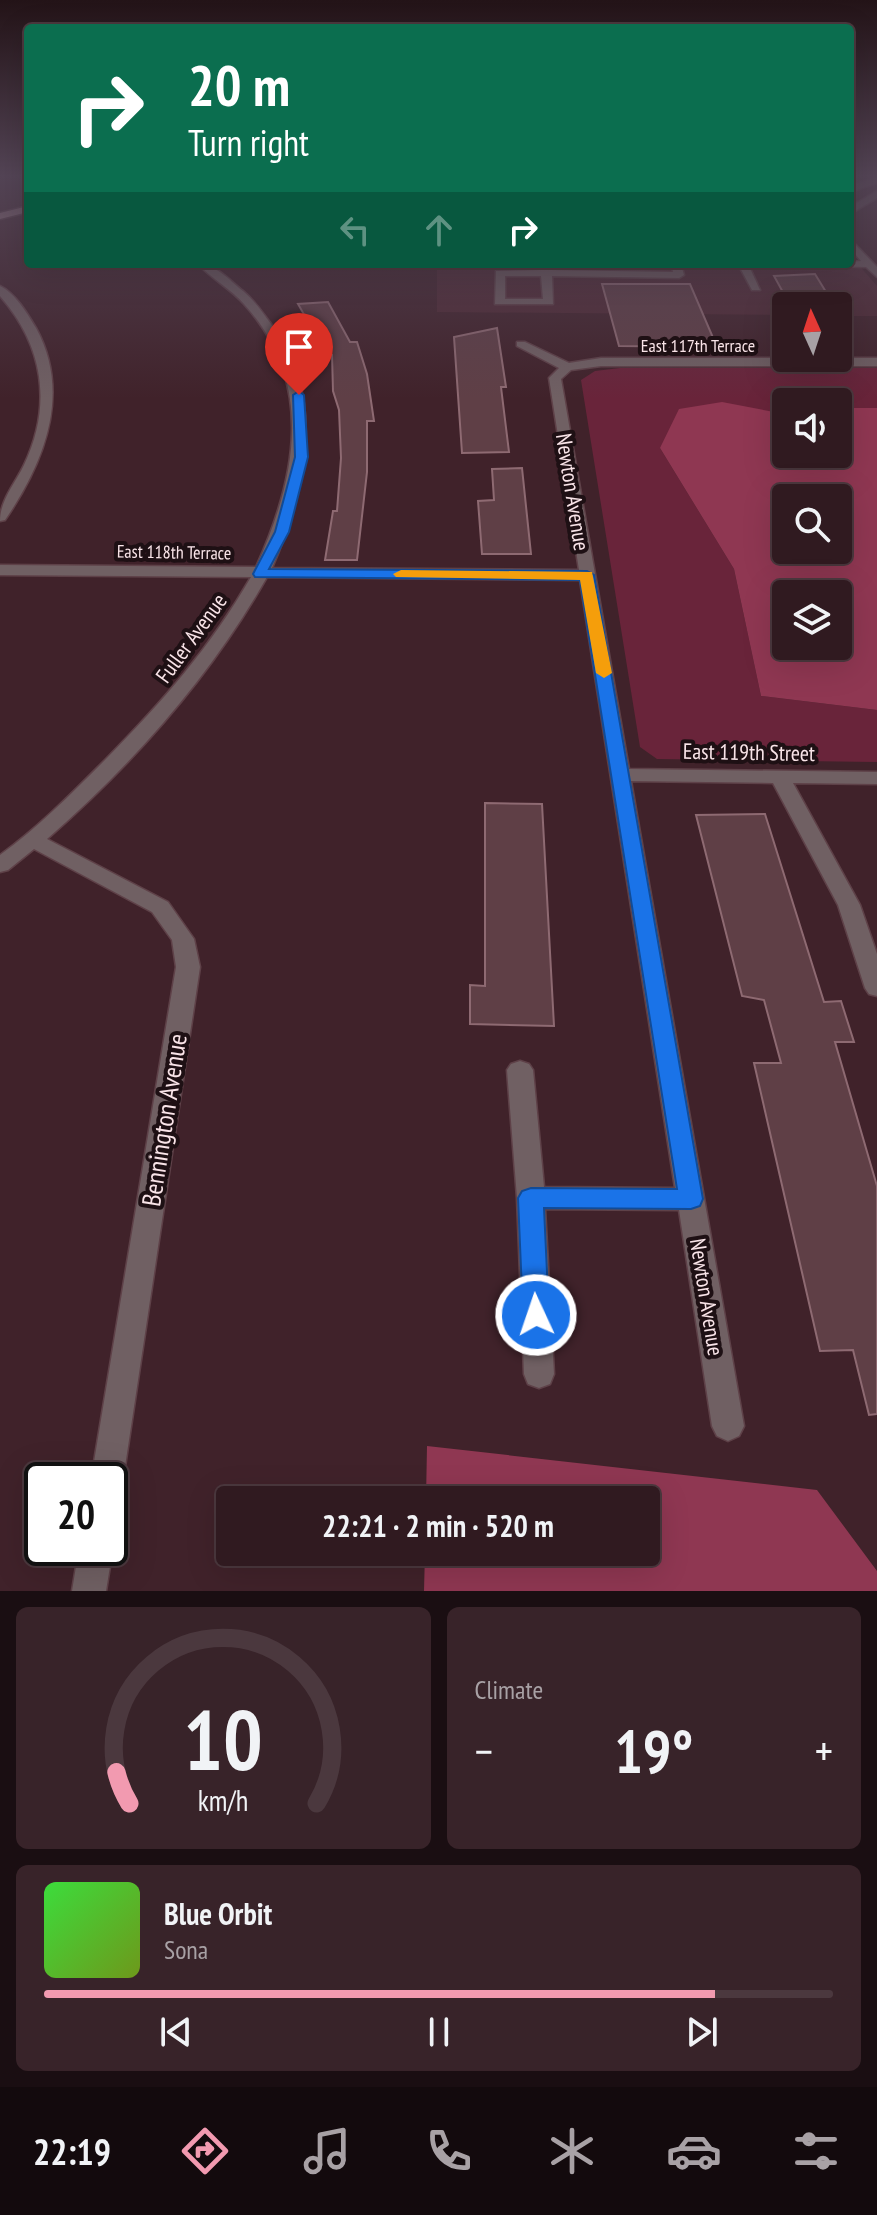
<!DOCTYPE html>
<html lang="en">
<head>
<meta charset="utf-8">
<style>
  :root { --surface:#301a20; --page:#382329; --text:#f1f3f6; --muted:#a8a1a5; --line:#4b383e; --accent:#f29ab0 }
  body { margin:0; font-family:"PT Sans Narrow",sans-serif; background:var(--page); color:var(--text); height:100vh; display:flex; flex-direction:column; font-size:30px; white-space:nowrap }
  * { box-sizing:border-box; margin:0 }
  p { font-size:26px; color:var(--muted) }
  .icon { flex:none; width:44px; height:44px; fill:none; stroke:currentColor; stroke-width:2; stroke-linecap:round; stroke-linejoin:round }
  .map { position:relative; height:1591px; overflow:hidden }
  .panel { display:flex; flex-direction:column; gap:16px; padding:16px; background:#1a0e12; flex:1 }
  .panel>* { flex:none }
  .banner { position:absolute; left:24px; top:24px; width:830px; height:244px; border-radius:8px; box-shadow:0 8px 32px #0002,0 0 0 2px var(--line); background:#0b6e4f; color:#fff; overflow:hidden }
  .needle { width:52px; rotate:357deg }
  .buttons { position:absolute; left:772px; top:292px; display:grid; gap:16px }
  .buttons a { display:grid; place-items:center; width:80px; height:80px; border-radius:8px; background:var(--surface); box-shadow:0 8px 32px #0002,0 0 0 2px var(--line); font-size:40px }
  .speed { position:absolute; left:24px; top:1462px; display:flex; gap:16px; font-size:40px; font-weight:700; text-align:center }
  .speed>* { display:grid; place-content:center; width:104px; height:104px; border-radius:50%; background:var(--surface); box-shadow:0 8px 32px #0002,0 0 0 2px var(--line); line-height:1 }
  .speed .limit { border:4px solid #111; border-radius:12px; background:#fff; color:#111 }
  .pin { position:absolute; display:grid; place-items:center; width:68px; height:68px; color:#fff; margin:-82px -34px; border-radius:50% 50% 50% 0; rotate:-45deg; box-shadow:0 0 8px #0007 }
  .pin .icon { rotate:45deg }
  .me { position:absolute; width:88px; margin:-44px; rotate:357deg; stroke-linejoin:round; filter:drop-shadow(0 0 6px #0008) }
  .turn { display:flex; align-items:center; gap:28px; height:168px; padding:0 32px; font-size:36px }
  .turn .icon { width:104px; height:104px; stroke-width:2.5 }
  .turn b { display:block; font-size:56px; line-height:68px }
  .lanes { display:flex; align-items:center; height:76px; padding:0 32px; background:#0003; justify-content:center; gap:40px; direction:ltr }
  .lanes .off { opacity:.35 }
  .big { font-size:60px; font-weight:700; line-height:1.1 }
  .panel .widget { flex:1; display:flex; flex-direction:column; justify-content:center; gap:12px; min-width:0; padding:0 28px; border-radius:12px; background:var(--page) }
  .panel .dial { align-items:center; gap:0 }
  .dial svg { height:208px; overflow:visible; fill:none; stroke:var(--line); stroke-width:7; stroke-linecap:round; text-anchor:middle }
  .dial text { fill:var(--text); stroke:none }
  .song { display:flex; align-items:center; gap:24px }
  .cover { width:96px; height:96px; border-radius:12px; background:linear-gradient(135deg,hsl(120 70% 55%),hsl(80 70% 35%)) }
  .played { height:8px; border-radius:4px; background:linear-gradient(90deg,var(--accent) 85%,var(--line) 85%) }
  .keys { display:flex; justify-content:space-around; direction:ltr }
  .heat { display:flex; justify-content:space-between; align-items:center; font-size:44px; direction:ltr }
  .panel .tiles { flex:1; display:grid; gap:16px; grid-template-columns:1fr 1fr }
  .widget:last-child { grid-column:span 2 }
  .trip { position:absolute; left:216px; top:1486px; width:444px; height:80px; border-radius:8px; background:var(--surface); box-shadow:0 8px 32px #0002,0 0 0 2px var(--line); font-weight:700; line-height:80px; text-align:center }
  .tab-bar { display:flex; height:128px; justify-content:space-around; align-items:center; background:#130a0d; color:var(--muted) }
  .tab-bar .icon { width:56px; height:56px }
  .tab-bar .selected { color:var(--accent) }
  .tab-bar b { font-size:36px; color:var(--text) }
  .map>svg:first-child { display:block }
</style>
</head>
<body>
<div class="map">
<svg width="877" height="1591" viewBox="0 0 877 1591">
  <rect width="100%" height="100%" fill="#40222a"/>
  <path fill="#4e2933" d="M850 255 877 286V316H838V306H786V315L437 312V264H850Z"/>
  <path fill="#69243a" d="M620 368H877V408H842L838 420V402H786V442L660 448 734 569 761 696 877 710V762L657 759 640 747 581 380 595 371Z"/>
  <path fill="#8f3752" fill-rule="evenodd" d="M722 402 774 412 770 441 786 442V454H838V420L842 408H877V710L761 696 734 569 660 448 679 409ZM786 498H838V550H786ZM786 594H838V646H786Z
    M427 1446 817 1490 877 1571V1591H424L425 1552H646V1500H426Z"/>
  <path fill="#5f3f46" stroke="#8e6a72" stroke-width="2" d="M815 274 834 305H790L774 276Z
    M602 284H690L717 347 619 346Z
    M328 302 350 342H357L367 374 374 421H367V472L357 560H325L333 511H337L341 458 339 410 333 391 332 355H327L298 304Z
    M497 328 506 387H501L509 452 462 453 454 337Z
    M522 468 531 554H482L478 501 494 500 492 469Z
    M485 803 542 804 554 1026 470 1024V985L485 986Z
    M765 814 824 1002 841 1001 854 1042H835L877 1186V1414L869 1415 853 1350 820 1351 754 1063H781L764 1000 742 996 696 815Z"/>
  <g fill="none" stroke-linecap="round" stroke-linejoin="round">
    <defs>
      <path id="minor" d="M877 177V183L850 192V186Z
        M877 191V198L850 214V207Z
        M850 239 877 267V277L866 267 828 266 827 264 861 261 850 248Z
        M198 264C216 264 229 280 243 291 255 301 262 312 271 324 327 398 306 489 272 568L579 570 549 378 559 368 517 346V342H525L569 363 601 358H877V366H601L571 370 561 379 629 769 877 772V784L793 783 860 905 877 954V996L869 994 865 988 838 905 773 783 631 781 744 1426 739 1436 728 1441 717 1436 712 1426 679 1210 545 1209 554 1374 550 1384 539 1388 528 1384 524 1374 517 1198 507 1070 511 1064 520 1061 529 1064 533 1070 544 1187 675 1188 580 580 267 577C211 676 133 764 47 839L168 902 194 939 200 967 123 1480 118 1491 110 1494V1480H91L176 967 172 940 152 912 34 849 8 870 0 872V855C39 827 72 793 105 760 163 701 210 648 251 577L0 575V565L256 567C296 479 316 383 244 304 231 289 212 279 198 264Z
        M540 264H550L551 270 673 272 671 264H681L684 275 679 278 552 276 553 304H495L496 271 540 270ZM505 276H541L543 299H505Z
        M738 264H748L760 290H752Z
        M0 286C15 293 27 313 36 328 72 394 44 463 5 520L0 521C0 500 15 484 24 465 53 404 43 345 0 296Z
        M110 1541 113 1548 106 1591H72L79 1548H110Z"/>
      <path id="major" d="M28 206V212L0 219V213Z"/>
    </defs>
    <use href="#minor" stroke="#5e4148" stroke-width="3"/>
    <use href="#major" stroke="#5e4148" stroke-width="3"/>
    <use href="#minor" fill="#706063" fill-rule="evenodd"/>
    <use href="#major" fill="#b39299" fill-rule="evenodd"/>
  </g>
  <linearGradient id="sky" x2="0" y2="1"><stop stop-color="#231317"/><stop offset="0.44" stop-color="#534455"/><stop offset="1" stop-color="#534455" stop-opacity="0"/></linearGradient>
  <rect width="877" height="399" fill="url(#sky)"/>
  <path fill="#1a73e8" stroke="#114b97" stroke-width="2" d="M299 391 304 395 308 457 289 532 269 569 587 571 594 575 703 1199 700 1206 691 1209 544 1208 549 1315 545 1323 536 1327 527 1323 523 1315 518 1198 522 1191 531 1188 677 1189 580 580 255 577 253 574 275 532 295 457 293 395Z"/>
  <path fill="#f59e0b" d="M401 570 592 572 612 673 604 678 596 673 580 580 396 577 393 574Z"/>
  <g text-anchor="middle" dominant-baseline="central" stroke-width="8" stroke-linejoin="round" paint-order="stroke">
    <g font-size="18" fill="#f9e4e8" stroke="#1e1014">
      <text x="698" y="345">East 117th Terrace</text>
      <text transform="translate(174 552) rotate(1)">East 118th Terrace</text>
    </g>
    <g font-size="22" fill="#f9e4e8" stroke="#1e1014">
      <text transform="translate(573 492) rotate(81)">Newton Avenue</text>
      <text transform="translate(191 638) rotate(-54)">Fuller Avenue</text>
      <text transform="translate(749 752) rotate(1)">East 119th Street</text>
      <text transform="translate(707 1297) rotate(81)">Newton Avenue</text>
    </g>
    <g font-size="26" fill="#f9e4e8" stroke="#1e1014">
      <text transform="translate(164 1120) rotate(-81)">Bennington Avenue</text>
    </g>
  </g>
</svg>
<div class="buttons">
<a><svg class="needle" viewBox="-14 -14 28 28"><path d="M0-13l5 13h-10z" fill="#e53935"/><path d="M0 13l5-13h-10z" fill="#a8a1a5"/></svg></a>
<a><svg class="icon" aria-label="sound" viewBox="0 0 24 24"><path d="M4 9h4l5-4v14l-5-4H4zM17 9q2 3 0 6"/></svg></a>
<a><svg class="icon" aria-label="search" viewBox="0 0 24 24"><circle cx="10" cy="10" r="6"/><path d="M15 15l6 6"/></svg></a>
<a><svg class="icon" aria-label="layers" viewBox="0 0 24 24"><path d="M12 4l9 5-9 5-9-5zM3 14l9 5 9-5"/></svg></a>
</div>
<div class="speed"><div class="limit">20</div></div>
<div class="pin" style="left:299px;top:395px;background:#d93025"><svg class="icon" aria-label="arrive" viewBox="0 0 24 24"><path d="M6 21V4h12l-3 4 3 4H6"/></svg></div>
<svg class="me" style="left:536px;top:1315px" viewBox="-20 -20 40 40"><circle r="17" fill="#1a73e8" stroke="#fff" stroke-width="3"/><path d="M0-11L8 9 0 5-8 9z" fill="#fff"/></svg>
<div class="trip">22:21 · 2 min · 520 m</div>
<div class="banner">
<div class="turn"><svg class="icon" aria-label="right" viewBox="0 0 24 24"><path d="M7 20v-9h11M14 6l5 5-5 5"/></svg><div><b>20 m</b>Turn right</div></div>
<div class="lanes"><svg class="icon off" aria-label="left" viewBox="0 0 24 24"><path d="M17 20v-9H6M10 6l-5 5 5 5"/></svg><svg class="icon off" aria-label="ahead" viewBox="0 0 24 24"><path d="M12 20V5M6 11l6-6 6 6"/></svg><svg class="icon" aria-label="right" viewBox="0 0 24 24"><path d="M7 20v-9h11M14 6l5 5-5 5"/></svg></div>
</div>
</div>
<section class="panel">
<div class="tiles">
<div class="widget dial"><svg viewBox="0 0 100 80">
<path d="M14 69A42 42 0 1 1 86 69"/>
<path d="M14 69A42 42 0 0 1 9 57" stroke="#f29ab0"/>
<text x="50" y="56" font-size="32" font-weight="700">10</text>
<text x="50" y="72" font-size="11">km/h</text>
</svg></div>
<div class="widget"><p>Climate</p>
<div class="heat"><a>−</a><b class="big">19°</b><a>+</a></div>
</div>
<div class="widget">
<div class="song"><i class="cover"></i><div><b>Blue Orbit</b><p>Sona</p></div></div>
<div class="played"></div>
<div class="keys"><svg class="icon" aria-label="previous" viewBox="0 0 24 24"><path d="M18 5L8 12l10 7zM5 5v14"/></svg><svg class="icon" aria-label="pause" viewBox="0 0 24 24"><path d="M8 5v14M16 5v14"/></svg><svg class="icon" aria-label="next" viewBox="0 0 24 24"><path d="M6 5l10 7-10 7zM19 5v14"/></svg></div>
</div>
</div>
</section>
<nav class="tab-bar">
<b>22:19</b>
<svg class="icon selected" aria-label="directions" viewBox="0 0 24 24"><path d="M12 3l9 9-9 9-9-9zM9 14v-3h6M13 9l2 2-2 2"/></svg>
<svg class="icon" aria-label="music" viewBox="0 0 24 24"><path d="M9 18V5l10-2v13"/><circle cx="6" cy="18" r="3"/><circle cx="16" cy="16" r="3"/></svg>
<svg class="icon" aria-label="phone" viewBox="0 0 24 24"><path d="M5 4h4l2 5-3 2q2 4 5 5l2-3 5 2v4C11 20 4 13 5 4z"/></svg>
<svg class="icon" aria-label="climate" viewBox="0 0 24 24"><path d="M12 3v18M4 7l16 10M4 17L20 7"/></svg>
<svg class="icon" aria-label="car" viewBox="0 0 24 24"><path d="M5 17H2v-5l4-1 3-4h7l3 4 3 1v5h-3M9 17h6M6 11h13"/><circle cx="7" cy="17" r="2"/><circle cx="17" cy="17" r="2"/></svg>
<svg class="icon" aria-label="filters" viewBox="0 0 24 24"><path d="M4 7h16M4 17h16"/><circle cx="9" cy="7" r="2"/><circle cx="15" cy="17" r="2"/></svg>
</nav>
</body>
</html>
